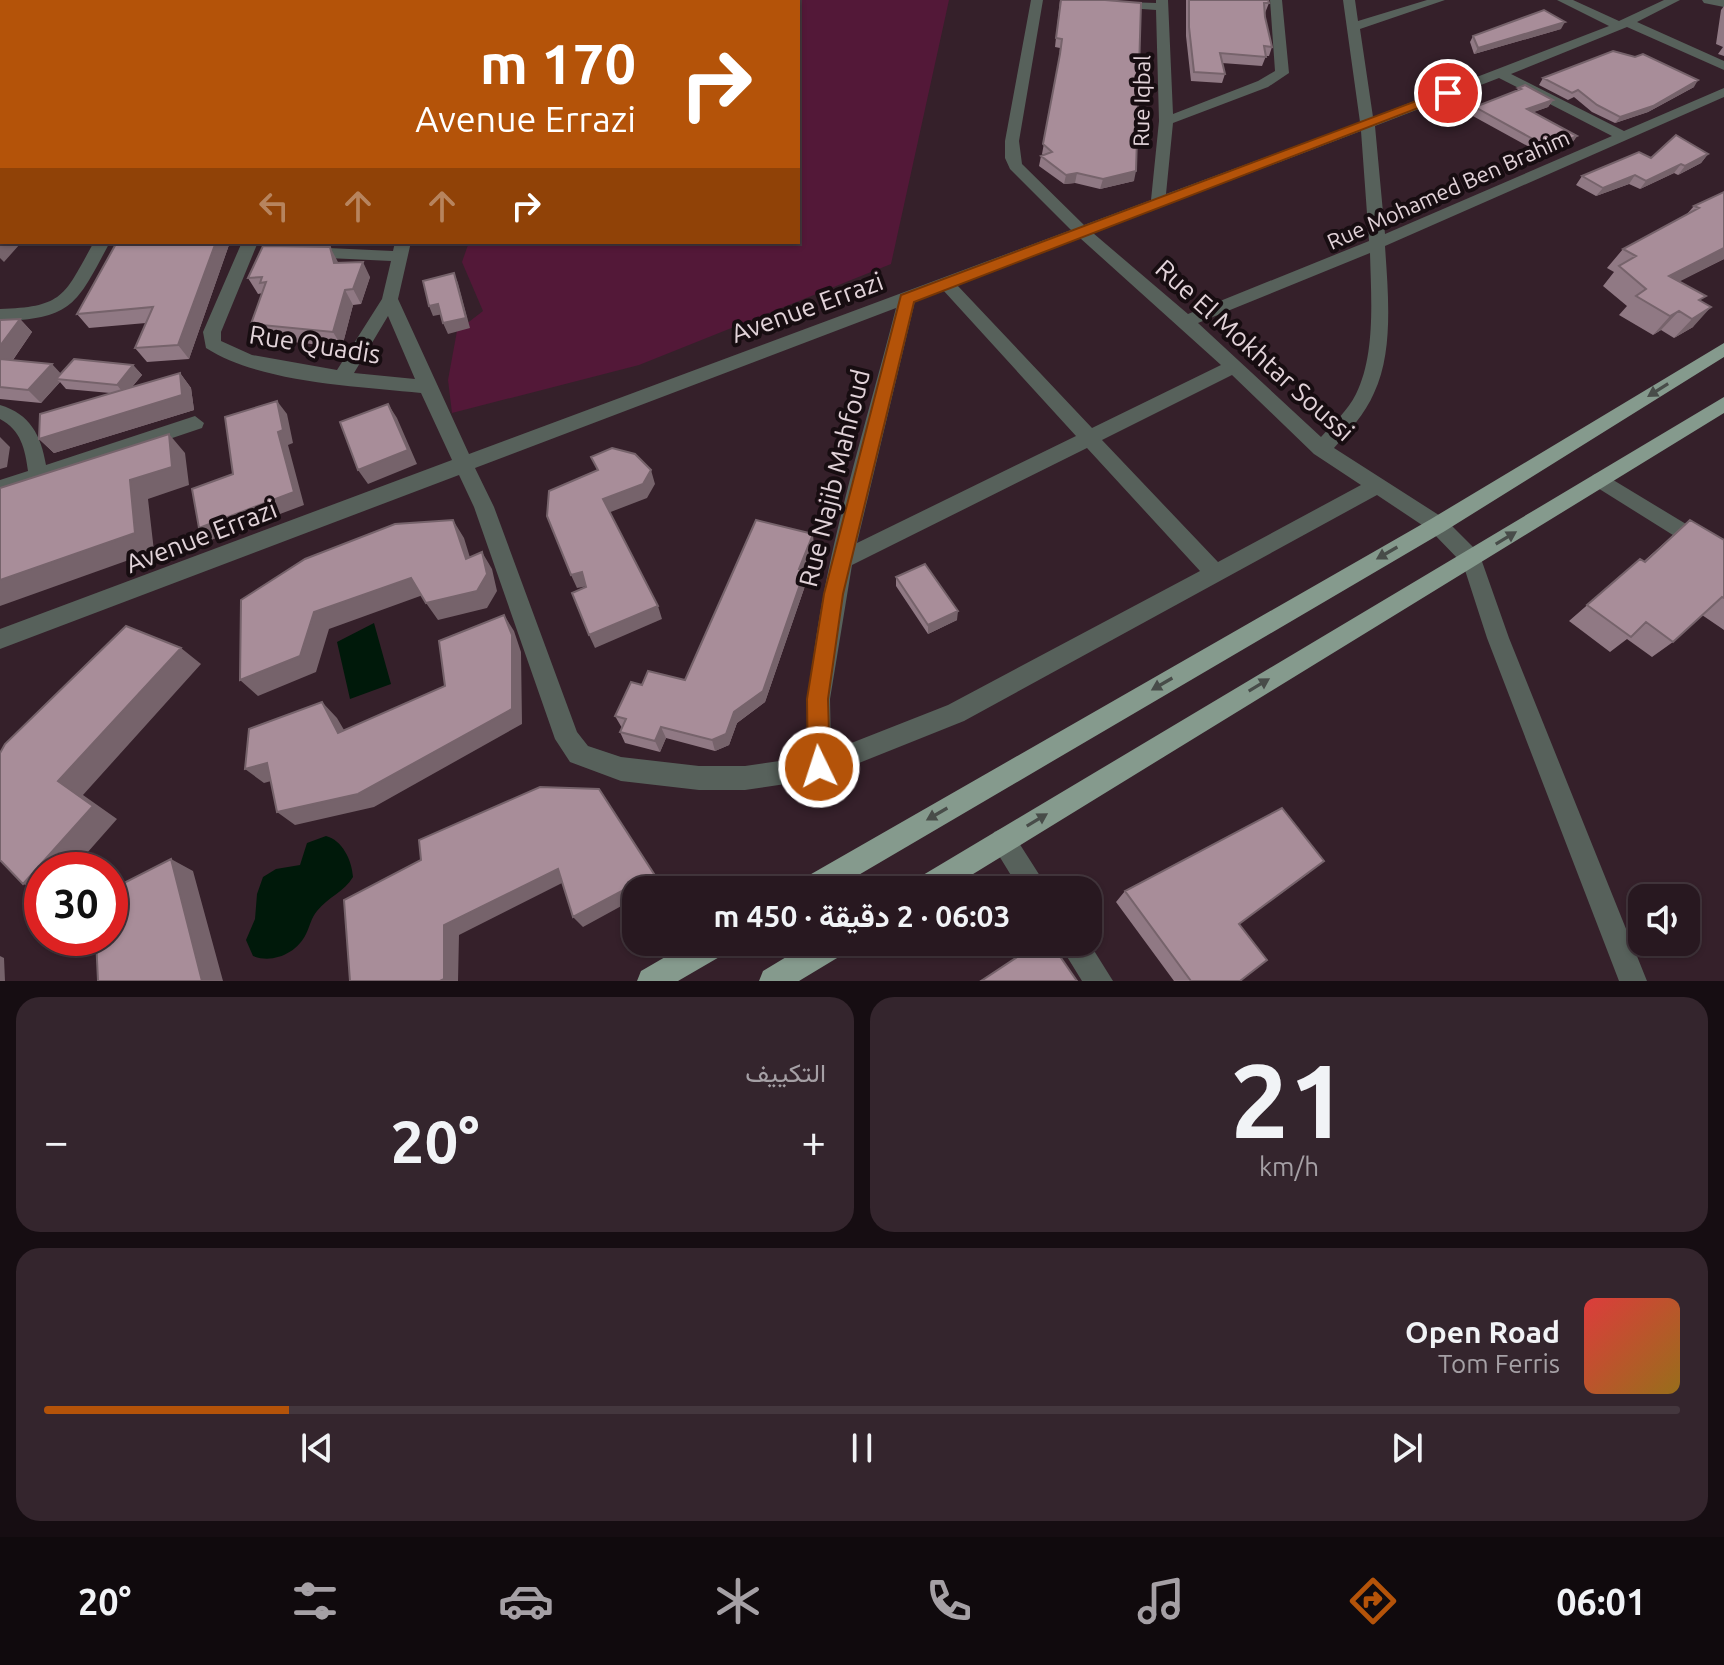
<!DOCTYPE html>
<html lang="ar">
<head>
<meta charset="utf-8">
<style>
  :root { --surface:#281820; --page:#34252d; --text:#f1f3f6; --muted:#a5a0a5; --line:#44373e; --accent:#b45309 }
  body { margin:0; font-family:Ubuntu,Vazirmatn,sans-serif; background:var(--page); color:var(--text); direction:rtl; height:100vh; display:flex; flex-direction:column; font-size:30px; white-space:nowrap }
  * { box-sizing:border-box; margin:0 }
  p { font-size:26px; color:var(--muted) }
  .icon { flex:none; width:44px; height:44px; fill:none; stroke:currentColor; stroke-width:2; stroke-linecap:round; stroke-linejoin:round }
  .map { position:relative; height:981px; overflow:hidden; direction:ltr }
  .panel { display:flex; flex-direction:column; gap:16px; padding:16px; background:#160d12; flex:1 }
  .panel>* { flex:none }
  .banner { position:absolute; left:0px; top:0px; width:800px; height:244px; box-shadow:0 2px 6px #0004,0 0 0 2px var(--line); direction:rtl; background:#b45309; color:#fff; overflow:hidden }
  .controls { position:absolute; left:1628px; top:884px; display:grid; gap:16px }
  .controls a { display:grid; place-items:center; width:72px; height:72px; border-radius:16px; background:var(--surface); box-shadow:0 2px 6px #0004,0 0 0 2px var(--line); font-size:40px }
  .speed { position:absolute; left:24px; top:852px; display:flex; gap:16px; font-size:40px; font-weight:700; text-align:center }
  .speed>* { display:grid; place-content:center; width:104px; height:104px; border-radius:50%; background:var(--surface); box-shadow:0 2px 6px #0004,0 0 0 2px var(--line); line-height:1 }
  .speed .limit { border:12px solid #d22; background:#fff; color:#111 }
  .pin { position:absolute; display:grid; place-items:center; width:68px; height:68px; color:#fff; margin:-34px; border:4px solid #fff; border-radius:50%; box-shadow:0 2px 8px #0007 }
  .me { position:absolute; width:88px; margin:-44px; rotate:356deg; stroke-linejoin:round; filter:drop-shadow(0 0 6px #0008) }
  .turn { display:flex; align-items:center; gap:28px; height:168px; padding:0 32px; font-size:36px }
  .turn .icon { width:104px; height:104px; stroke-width:2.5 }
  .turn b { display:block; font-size:56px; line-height:68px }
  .lanes { display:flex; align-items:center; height:76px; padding:0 32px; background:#0003; justify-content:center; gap:40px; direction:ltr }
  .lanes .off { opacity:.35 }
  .big { font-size:60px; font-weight:700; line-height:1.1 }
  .panel .widget { flex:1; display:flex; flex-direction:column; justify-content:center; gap:12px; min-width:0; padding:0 28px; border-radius:24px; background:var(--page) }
  .panel .dial { align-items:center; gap:0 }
  .dial b { font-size:104px; line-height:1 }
  .song { display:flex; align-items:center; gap:24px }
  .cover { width:96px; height:96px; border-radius:12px; background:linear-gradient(135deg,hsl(0 70% 55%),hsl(40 70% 35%)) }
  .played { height:8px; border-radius:4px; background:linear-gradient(90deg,var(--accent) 15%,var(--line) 15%) }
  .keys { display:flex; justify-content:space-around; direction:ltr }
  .heat { display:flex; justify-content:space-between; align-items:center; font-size:44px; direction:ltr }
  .panel .tiles { flex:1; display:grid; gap:16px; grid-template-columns:1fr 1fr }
  .widget:last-child { grid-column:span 2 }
  .trip { position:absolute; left:622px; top:876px; width:480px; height:80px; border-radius:24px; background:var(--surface); box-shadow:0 2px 6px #0004,0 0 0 2px var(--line); font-weight:700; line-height:80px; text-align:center; direction:rtl }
  .dock { display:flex; height:128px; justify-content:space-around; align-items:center; background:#100a0d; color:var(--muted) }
  .dock .icon { width:56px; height:56px }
  .dock .current { color:var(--accent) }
  .dock b { font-size:36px; color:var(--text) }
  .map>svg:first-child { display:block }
</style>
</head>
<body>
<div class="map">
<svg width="1724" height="981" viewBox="0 0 1724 981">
  <rect width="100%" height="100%" fill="#35202a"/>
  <path fill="#531838" d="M578 0H949L891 264 639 365 452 413 448 380 457 331 483 311 462 262 469 242H798V2H576Z"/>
  <path fill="#00190a" d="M374 623 391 684 350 699 337 642Z
    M326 836C342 840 352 860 353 877 344 892 328 897 317 911 311 918 310 926 306 934 297 953 273 964 253 956L246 940 255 919 257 894 263 877 276 869 300 865 307 843Z"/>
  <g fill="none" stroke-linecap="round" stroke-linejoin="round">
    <path fill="#57615b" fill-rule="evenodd" d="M153 0H167L168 2H154Z
      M237 0H249L236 2Z
      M359 0H371L358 2Z
      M450 0H462V2H450Z
      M1031 0H1043L1019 141 1022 164 1084 225 1151 200 1159 121 1156 10 1073 4 1067 0 1156 3V0H1168L1173 114 1258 81 1275 71 1270 0H1282L1289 73 1268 87 1173 123 1166 194 1360 122 1343 0H1355L1358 21 1427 0H1445L1360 29 1373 117 1609 26 1557 0H1573L1619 21 1664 0H1680L1637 22 1724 61V70L1627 27 1511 74 1624 131 1724 88V97L1385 246C1388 292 1394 351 1374 393 1365 414 1349 431 1334 448L1445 519 1479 553 1509 638 1647 981H1619L1487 638 1463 564 1431 531 1377 495 964 721 819 779 745 790H699L621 781 570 762 555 739 474 507 459 475 0 649V629L452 460 421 393C356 386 261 383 206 348L203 332 242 242H258L221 332V341L252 355 337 370 382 299 391 261 307 257 299 252 307 247 393 251 395 242H411L398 299 469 454 1071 230 1010 169 1005 158V141ZM1499 78 1612 136 1385 234 1375 126ZM1361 131 1369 241 1188 314 1093 233ZM1080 238 1221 365 1092 428 957 285ZM1370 253C1371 297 1376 354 1356 394 1348 410 1333 424 1321 437L1198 323ZM943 290 1076 436 857 543 915 301ZM896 308C859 453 806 607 807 757L745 766H699L621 757 588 746 577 732 494 507 475 468ZM388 316 415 379 354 373ZM1232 375 1314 454 1361 485 1218 562 1102 440ZM1087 448 1200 571 948 705 831 751 830 699 852 565Z
      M1702 0H1724V7L1704 3Z
      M0 131H2L0 140Z
      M0 219H2V229H0Z
      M94 242H110C77 303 74 319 0 321V309C65 307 64 295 94 242Z
      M0 405C30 414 41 435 46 465L195 416 204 423 202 428 0 496V480L28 471C25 449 21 430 0 419Z
      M1600 472 1724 547V567L1593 485 1590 480 1593 475Z
      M1003 828 1012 832 1049 890H1020L990 841 994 832Z
      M1088 941 1113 981H1082L1058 942Z"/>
    <path fill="#859a8d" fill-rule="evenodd" d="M1724 343V357L1445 531 833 890H795L799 881 1431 519Z
      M1724 397V413L947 890H909L913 881Z
      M691 942H732L728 952 678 981H637L641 971Z
      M811 942H851L847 952 799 981H759L763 971Z"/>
  </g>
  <path fill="#907984" d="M1060 0 1134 181 1100 189 1075 183 1064 184 1039 166 1041 156 1043 155 1042 154 1059 62 1060 48 1055 47Z
    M1186 0H1268L1269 3 1265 13V17L1272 47 1269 56H1266L1262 66 1222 63 1225 74 1222 83 1191 81 1186 36Z
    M1724 6V56L1718 54 1723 47 1716 44 1721 10Z
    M1561 29 1474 54 1470 42 1473 36Z
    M1543 78 1694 87 1648 112 1615 123 1592 112 1574 97 1568 100 1539 85Z
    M1518 88 1553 100 1548 107 1533 112 1577 136 1572 143 1544 155 1471 115 1475 107 1517 91Z
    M1708 154 1701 163 1678 175 1674 173 1640 189 1629 184 1596 196 1576 185 1582 176 1651 158Z
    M1724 192V259L1679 281 1701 301 1693 327 1674 338 1661 330 1653 335 1619 315 1627 306 1603 286 1614 272 1607 268 1623 249 1686 215 1694 206Z
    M117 242H230L189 359 147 362 135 348 146 323 89 328 77 314Z
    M278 242H382L333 243 334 246 280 245Z
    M431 242H469L431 243Z
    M338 263 370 277 361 304 353 305 342 347 262 339 251 324 263 293 258 294 248 278Z
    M20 319 32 332 13 360 61 374 133 365 142 375 132 387 180 373 191 388 194 410 54 453 39 439 110 393 66 389 60 382 41 403 0 399V320Z
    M1690 520 1724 540V630L1702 615 1673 642 1652 657 1627 639 1610 652 1569 621 1640 559 1644 561Z
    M814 547 805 570 806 583 765 702 737 723 729 745 715 751 666 738 660 752 625 743 620 732 622 728 615 716 642 685 685 680Z
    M896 577 957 620 928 634 896 586Z
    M1309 873 1239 924 1240 981H1174L1116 902 1125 891Z"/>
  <path fill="#76636b" d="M344 0H356L355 2H342Z
    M432 0H444L443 2H431Z
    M569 0H586L584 2H567Z
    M2 17V42L0 43V18Z
    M1565 22 1561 29 1474 54 1478 48Z
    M1698 80 1694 87 1648 112 1615 123 1620 117Z
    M1553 100 1548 107 1523 116 1527 109Z
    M0 112 2 114V128H0Z
    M1577 136 1572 143 1544 155 1549 148Z
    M1708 154 1701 163 1678 175 1685 166Z
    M1681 164 1674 173 1640 189 1646 181Z
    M1136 171 1134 181 1100 189 1103 179Z
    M1077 173 1075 183 1064 184 1066 175Z
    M1635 175 1629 184 1596 196 1603 188Z
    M4 242H19L20 244 4 262 0 258V246Z
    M216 242H230L189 359 178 345Z
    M330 247 338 262 334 263Z
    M1724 248V259L1653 295 1669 276Z
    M363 262 370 277 361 304 353 289Z
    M454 273 458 283 470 328 448 334 443 323Z
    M345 290 353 305 342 347 333 332Z
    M438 304 443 314 433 316 429 306Z
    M1711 307 1693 327 1674 338 1692 319Z
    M1679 311 1661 330 1653 335 1670 316Z
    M20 319 32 332 5 371 0 366V346Z
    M52 364 64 377 56 379 60 382 41 403 28 390Z
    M133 365 142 375 125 395 117 385Z
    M180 373 191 388 194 410 54 453 39 439Z
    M277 401 287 414 293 443 288 445 304 505 211 540 199 528 278 432Z
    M388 404 397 418 417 464 368 484 358 470Z
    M169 434 185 453 189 485 148 499 154 551 0 606V580L130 480Z
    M0 437 10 447 7 467 0 469Z
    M651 470 655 484 647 498 608 513 603 499Z
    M453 520 464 538 476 577 466 559Z
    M813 534 814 547 805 570 806 583 765 702 737 723 729 745 715 751 712 740 734 712 799 569Z
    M482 552 492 569 497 591 487 608 438 620 426 603Z
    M582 572 588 586 577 588 571 575Z
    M411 578 423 595 329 629 316 672 258 696 240 680 314 612Z
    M658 606 662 619 595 648 589 635Z
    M958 611 957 620 928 634V625Z
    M504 615 514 631 521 652 522 724 374 807 295 825 277 812 358 794Z
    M181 648 201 664 83 795 117 819 72 870H42V891L23 884 58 781Z
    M322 702 337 718 354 747 338 733Z
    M661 727 666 738 660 752 655 741Z
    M267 763 285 777 264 783 245 769Z
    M171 859 193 871 223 981H202Z
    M558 869 568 880 459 935 458 981H440L444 925Z
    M654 874 660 885 651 890H636V898L583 927 573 917Z
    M0 956 4 958 5 981H0Z"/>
  <path fill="#a88d99" stroke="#76636b" stroke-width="2" d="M317 0H344L342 2H316Z
    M392 0H432L431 2H391Z
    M501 0H569L567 2H499Z
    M1061 0H1105L1141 3 1136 171 1103 179 1077 173 1066 175 1041 156 1052 152 1043 144 1060 54 1062 39 1056 38Z
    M1189 0H1268L1269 3H1264L1265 17 1272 47 1264 46 1266 57 1220 53 1225 74 1194 72 1189 27Z
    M1544 10 1565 22 1478 48 1473 36Z
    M1613 51 1635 57 1643 54 1698 80 1653 106 1620 117 1597 105 1578 90 1572 93 1543 78Z
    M0 59 2 60V105H0Z
    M1525 85 1553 100 1527 109 1577 136 1549 148 1475 107 1521 89 1518 88Z
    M1676 135 1708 154 1685 166 1681 164 1646 181 1635 175 1603 188 1582 176 1639 152 1651 158Z
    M0 180 2 181V197L0 199Z
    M1724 192V248L1669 276 1706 296 1699 300 1711 307 1692 319 1679 311 1670 316 1636 296 1646 289 1619 266 1636 256 1623 249 1699 208 1694 206Z
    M0 233H2V242H4L0 246Z
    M117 242H216L178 345 135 348 153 307 77 314Z
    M263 246 330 247 334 263 363 262 353 289 345 290 333 332 251 324 266 282 260 283 262 277 248 278Z
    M454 273 466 318 443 323 438 304 429 306 423 281Z
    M20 319 0 346V320Z
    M0 359 52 364 28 390 0 387Z
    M74 359 133 365 117 385 56 379Z
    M180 373 182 395 39 439 40 414Z
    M277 401 283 430 278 432 294 492 199 528 192 489 233 474 225 417Z
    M388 404 408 450 358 470 340 422Z
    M169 434 172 467 130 480 135 533 0 580V488Z
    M612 448 635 454 651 470 643 484 603 499 658 606 589 635 572 593 586 587 582 572 571 575 547 516 549 491 598 470 591 457Z
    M453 520 466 559 482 552 487 574 477 591 426 603 411 578 314 612 300 656 240 680 241 600 305 559 395 524Z
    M756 520 813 534 799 569 805 570 763 691 734 712 726 734 712 740 661 727 655 741 620 732 626 719 615 716 631 682 642 685 648 671 685 680Z
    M1690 520 1724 540V598L1722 597 1673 642 1646 622 1631 637 1587 605 1640 559 1645 562Z
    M925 564 958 611 928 625 896 577Z
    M504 615 512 635V709L358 794 277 812 267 763 245 769 249 729 322 702 338 733 445 686 439 641Z
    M126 626 181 648 58 781 93 806 23 884 0 860V753L5 744Z
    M540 787 599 789 654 874 573 917 558 869 444 925V979L440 981H350L344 900 421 860 419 840Z
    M1282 808 1324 861 1239 924 1267 960 1240 981H1191L1125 891Z
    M171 859 202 981H98L96 938H110V890Z
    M1040 942H1050L1077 981H981Z"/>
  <defs><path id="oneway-solid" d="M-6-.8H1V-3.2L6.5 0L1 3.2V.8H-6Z" transform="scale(2)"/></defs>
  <g fill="#484c49">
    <use href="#oneway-solid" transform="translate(1658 390) rotate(148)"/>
    <use href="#oneway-solid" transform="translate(1506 538) rotate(-31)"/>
    <use href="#oneway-solid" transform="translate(1387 553) rotate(150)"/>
    <use href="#oneway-solid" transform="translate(1162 684) rotate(150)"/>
    <use href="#oneway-solid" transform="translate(1259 685) rotate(-31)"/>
    <use href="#oneway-solid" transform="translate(937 814) rotate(150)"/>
    <use href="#oneway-solid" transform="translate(1037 820) rotate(-31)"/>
  </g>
  <path fill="#b45309" stroke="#753606" stroke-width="2" d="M1448 89 1454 93 1452 95 914 302 843 594 828 699 830 767 827 775 819 778 811 775 808 767 807 699 824 594 901 295Z"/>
  <g text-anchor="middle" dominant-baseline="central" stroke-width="8" stroke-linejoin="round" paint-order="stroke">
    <g font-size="22" fill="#e2d3d9" stroke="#170d11">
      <text transform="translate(1141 101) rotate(-89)">Rue Iqbal</text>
      <text transform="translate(1448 189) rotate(-24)">Rue Mohamed Ben Brahim</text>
    </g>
    <g font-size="26" fill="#e2d3d9" stroke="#170d11">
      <text transform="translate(807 307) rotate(-20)">Avenue Errazi</text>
      <text transform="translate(315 344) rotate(9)">Rue Quadis</text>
      <text transform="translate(1255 350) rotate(42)">Rue El Mokhtar Soussi</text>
      <text transform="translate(834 478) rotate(-76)">Rue Najib Mahfoud</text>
      <text transform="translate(201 536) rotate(-21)">Avenue Errazi</text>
    </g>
  </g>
</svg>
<div class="controls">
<a><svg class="icon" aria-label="sound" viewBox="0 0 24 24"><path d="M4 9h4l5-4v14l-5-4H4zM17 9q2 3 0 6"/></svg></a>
</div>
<div class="speed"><div class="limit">30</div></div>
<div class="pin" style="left:1448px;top:93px;background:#d93025"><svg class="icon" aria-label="arrive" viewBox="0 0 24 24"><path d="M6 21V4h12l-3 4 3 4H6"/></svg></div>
<svg class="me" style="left:819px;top:767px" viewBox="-20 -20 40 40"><circle r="17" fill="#b45309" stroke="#fff" stroke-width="3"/><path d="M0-11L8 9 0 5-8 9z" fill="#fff"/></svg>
<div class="trip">06:03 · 2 دقيقة · 450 m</div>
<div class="banner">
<div class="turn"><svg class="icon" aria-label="right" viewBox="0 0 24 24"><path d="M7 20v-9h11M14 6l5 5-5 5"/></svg><div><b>170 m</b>Avenue Errazi</div></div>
<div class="lanes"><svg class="icon off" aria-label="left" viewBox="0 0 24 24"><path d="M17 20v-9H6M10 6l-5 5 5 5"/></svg><svg class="icon off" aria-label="ahead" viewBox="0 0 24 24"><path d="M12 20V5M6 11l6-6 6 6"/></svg><svg class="icon off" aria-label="ahead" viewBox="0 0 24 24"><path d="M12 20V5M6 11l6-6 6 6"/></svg><svg class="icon" aria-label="right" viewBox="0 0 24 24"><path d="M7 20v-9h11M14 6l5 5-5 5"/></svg></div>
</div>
</div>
<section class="panel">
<div class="tiles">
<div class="widget dial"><b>21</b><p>km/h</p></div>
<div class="widget"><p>التكييف</p>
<div class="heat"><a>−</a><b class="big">20°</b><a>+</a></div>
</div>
<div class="widget">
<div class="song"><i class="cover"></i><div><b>Open Road</b><p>Tom Ferris</p></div></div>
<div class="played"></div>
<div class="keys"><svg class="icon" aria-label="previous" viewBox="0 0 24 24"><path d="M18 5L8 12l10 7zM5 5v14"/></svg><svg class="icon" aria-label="pause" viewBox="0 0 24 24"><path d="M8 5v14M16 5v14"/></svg><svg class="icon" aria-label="next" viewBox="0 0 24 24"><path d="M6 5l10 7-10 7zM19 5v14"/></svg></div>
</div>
</div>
</section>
<nav class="dock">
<b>06:01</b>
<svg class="icon current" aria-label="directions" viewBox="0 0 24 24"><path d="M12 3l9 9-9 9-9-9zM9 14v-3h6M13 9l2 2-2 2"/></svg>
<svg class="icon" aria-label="music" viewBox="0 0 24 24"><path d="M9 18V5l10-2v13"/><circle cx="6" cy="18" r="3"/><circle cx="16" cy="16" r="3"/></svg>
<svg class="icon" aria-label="phone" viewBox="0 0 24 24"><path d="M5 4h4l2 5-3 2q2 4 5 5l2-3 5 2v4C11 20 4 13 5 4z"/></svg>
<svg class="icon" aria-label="climate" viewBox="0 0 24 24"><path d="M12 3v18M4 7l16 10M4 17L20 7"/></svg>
<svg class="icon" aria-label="car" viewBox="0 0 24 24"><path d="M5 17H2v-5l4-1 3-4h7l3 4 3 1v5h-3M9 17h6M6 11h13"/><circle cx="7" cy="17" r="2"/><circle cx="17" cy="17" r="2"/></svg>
<svg class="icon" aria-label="filters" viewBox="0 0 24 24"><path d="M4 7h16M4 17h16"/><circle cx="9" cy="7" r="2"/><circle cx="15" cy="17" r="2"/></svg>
<b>20°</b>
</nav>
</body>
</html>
